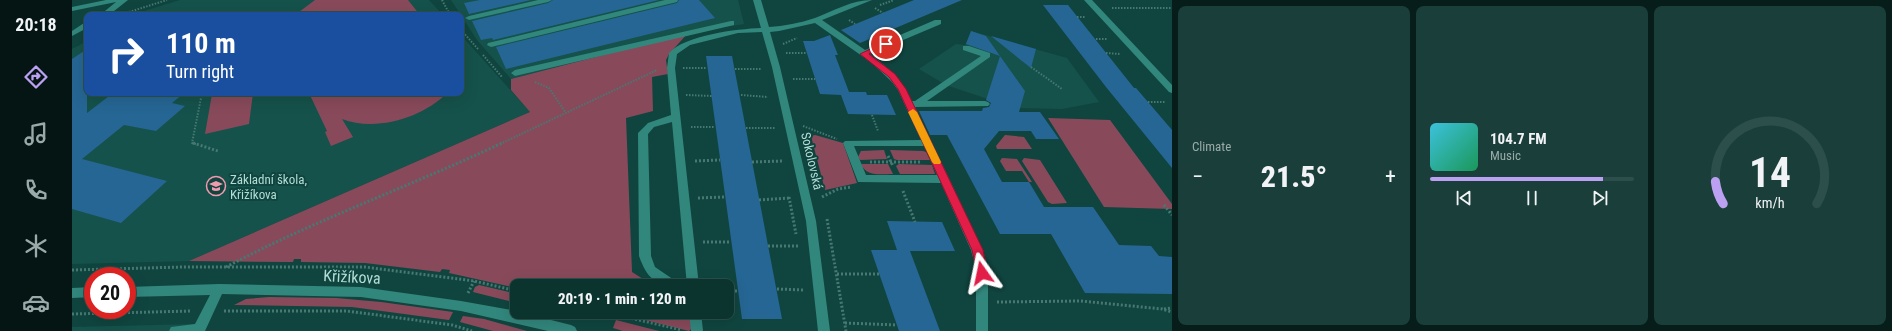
<!DOCTYPE html>
<html lang="en">
<head>
<meta charset="utf-8">
<style>
  :root { --surface:#0c342f; --page:#1a3f3b; --text:#f1f3f6; --muted:#9aaaaa; --line:#2c4f4b; --accent:#bca0f2 }
  body { margin:0; font-family:"Roboto Condensed",sans-serif; background:var(--page); color:var(--text); height:100vh; display:flex; flex-direction:column; font-size:15px; white-space:nowrap }
  * { box-sizing:border-box; margin:0 }
  p { font-size:13px; color:var(--muted) }
  .icon { flex:none; width:22px; height:22px; fill:none; stroke:currentColor; stroke-width:2; stroke-linecap:round; stroke-linejoin:round }
  .map { position:relative; flex:1; overflow:hidden }
  .panel { display:flex; flex-direction:column; gap:6px; padding:6px; background:#071d1a; width:720px }
  .panel>* { flex:none }
  .guide { position:absolute; left:12px; top:12px; width:380px; height:84px; border-radius:8px; box-shadow:0 4px 16px #0002,0 0 0 1px var(--line); background:#1a4fa0; color:#fff; overflow:hidden }
  .speed { position:absolute; left:12px; top:267px; display:flex; gap:8px; font-size:20px; font-weight:700; text-align:center }
  .speed>* { display:grid; place-content:center; width:52px; height:52px; border-radius:50%; background:var(--surface); box-shadow:0 4px 16px #0002,0 0 0 1px var(--line); line-height:1 }
  .speed .limit { border:6px solid #d22; background:#fff; color:#111 }
  .pin { position:absolute; display:grid; place-items:center; width:34px; height:34px; color:#fff; margin:-17px; border:2px solid #fff; border-radius:50%; box-shadow:0 1px 4px #0007 }
  .me { position:absolute; width:44px; margin:-22px; rotate:348deg; stroke-linejoin:round; filter:drop-shadow(0 0 3px #0008) }
  .turn { display:flex; align-items:center; gap:14px; height:84px; padding:0 16px; font-size:18px }
  .turn .icon { width:52px; height:52px; stroke-width:2.5 }
  .turn b { display:block; font-size:28px; line-height:34px }
  .big { font-size:30px; font-weight:800; line-height:1.1 }
  .panel .tile { flex:1; display:flex; flex-direction:column; justify-content:center; gap:6px; min-width:0; padding:0 14px; border-radius:8px; background:var(--page) }
  .panel .dial { align-items:center; gap:0 }
  .dial svg { height:104px; overflow:visible; fill:none; stroke:var(--line); stroke-width:7; stroke-linecap:round; text-anchor:middle }
  .dial text { fill:var(--text); stroke:none }
  .song { display:flex; align-items:center; gap:12px }
  .cover { width:48px; height:48px; border-radius:6px; background:linear-gradient(135deg,hsl(190 70% 55%),hsl(150 70% 35%)) }
  .played { height:4px; border-radius:2px; background:linear-gradient(90deg,var(--accent) 85%,var(--line) 85%) }
  .keys { display:flex; justify-content:space-around; direction:ltr }
  .heat { display:flex; justify-content:space-between; align-items:center; font-size:22px; direction:ltr }
  .panel .tiles { flex:1; display:grid; gap:6px; grid-template-columns:repeat(3,1fr) }
  .trip { position:absolute; left:438px; top:279px; width:224px; height:40px; border-radius:8px; background:var(--surface); box-shadow:0 4px 16px #0002,0 0 0 1px var(--line); font-weight:800; line-height:40px; text-align:center }
  main { display:flex; flex:1; min-height:0 }
  .dock { display:flex; flex-direction:column; width:72px; justify-content:space-around; align-items:center; background:#051513; color:var(--muted) }
  .dock .icon { width:28px; height:28px }
  .dock .active { color:var(--accent) }
  .dock b { font-size:18px; color:var(--text) }
  .map>svg:first-child { display:block }
</style>
</head>
<body>
<main>
<nav class="dock">
<b>20:18</b>
<svg class="icon active" aria-label="directions" viewBox="0 0 24 24"><path d="M12 3l9 9-9 9-9-9zM9 14v-3h6M13 9l2 2-2 2"/></svg>
<svg class="icon" aria-label="music" viewBox="0 0 24 24"><path d="M9 18V5l10-2v13"/><circle cx="6" cy="18" r="3"/><circle cx="16" cy="16" r="3"/></svg>
<svg class="icon" aria-label="phone" viewBox="0 0 24 24"><path d="M5 4h4l2 5-3 2q2 4 5 5l2-3 5 2v4C11 20 4 13 5 4z"/></svg>
<svg class="icon" aria-label="climate" viewBox="0 0 24 24"><path d="M12 3v18M4 7l16 10M4 17L20 7"/></svg>
<svg class="icon" aria-label="car" viewBox="0 0 24 24"><path d="M5 17H2v-5l4-1 3-4h7l3 4 3 1v5h-3M9 17h6M6 11h13"/><circle cx="7" cy="17" r="2"/><circle cx="17" cy="17" r="2"/></svg>
</nav>
<div class="map">
<svg width="1100" height="331" viewBox="0 0 1100 331">
  <rect width="100%" height="100%" fill="#10453f"/>
  <path fill="#15524b" d="M108 0H357L371 15H59Z
    M379 0H666L672 24 616 33 439 79 405 40Z
    M899 31 995 58 1027 102 990 109 943 108 874 85 847 69 884 44 893 45Z
    M389 35 458 112 117 261 0 264V49L15 41V93H389Z
    M125 324 122 331H0V327Z"/>
  <path fill="#884a5b" d="M243 0H336L348 15H223Z
    M616 33 597 54 594 60 596 74 580 77 581 111 554 118 560 272 582 286H445V288L377 273 378 270 370 269 368 272 293 263 229 262V259H222L221 262 117 261 458 112 439 90V79Z
    M147 93H181L177 124 133 134 140 94Z
    M237 93H375C350 118 304 132 270 119L281 137 259 146 253 132 255 131Z
    M976 118 1038 120 1100 204V209L1032 207Z
    M743 135 771 143 785 183 753 190 739 136Z
    M933 135 952 137 960 149H925L924 146Z
    M812 150 815 159 788 160 786 157 789 151Z
    M818 150 851 151 854 152 858 160H825L822 159Z
    M930 158 945 159 960 182H957L950 171H934L928 161Z
    M952 158 968 160 995 203 980 204 976 202 950 161Z
    M789 164H816L821 174C810 174 794 177 789 164Z
    M827 164 860 165 863 174H828L824 166Z
    M407 285 445 294V303L401 292 403 287Z
    M197 297 264 298 309 302 381 312 377 320 280 307 162 305 174 299Z
    M541 312H619L620 328 617 331Z
    M391 316 412 319 455 331H421L388 322Z
    M544 320 587 331H551L541 328Z"/>
  <path fill="#266694" d="M408 0H459L397 14 392 3Z
    M481 0H587L421 40 420 38 409 40 400 21 476 3Z
    M607 0H627L643 18 434 69 424 47 605 3Z
    M842 0H890L788 43 769 30Z
    M971 5H996L1062 88H1064L1100 130V168L1034 87Z
    M899 31 914 36 928 56 894 44Z
    M758 35 766 55H763L777 92H794L795 95H815L824 115 776 114 769 95 748 94 731 41H742Z
    M919 36 964 49 959 68 950 61Z
    M15 49V113L41 93H112L100 103 113 106 84 131 52 125 10 159 95 181 49 223 0 209V59Z
    M634 56H660L710 319H670Z
    M928 56 953 91 947 112H968L987 139H964L959 131H927L912 149 930 182H957L972 207H1021L1047 245 1079 246 1087 256 1100 257V294L1013 293 979 234H928L875 135H858L847 111H910L911 108 917 107 919 103 914 100Z
    M815 221 870 222 883 251H838L868 331H827L799 250H825Z"/>
  <g fill="none" stroke-linecap="round" stroke-linejoin="round">
    <path stroke="#477872" stroke-width="2" stroke-dasharray="1.5 1.5" stroke-linecap="butt" d="M370 0 378 15
      M808 5 822 0
      M803 8 811 13
      M1040 8H1100
      M57 12 95 0
      M1005 17H1014
      M777 20 783 24
      M389 30 406 49
      M1024 39H1036
      M711 44 725 38
      M714 53H735
      M1034 53 1048 54
      M411 55 430 77
      M959 67 990 89
      M611 68H635
      M663 69H690
      M721 79H743
      M463 82 477 88 494 113
      M614 95 640 96
      M669 95 696 97
      M1076 102H1094
      M800 115 806 131
      M731 126 765 139
      M619 127H643
      M674 128H703
      M124 144 120 143 130 93
      M428 144 585 70"/>
    <path stroke="#477872" stroke-width="3" stroke-dasharray="2 2" stroke-linecap="butt" d="M121 143 146 151
      M816 156 821 166
      M623 161 648 160
      M680 162 710 161
      M798 162H849
      M831 191 843 222
      M717 197 724 234
      M750 197 766 189 779 187
      M626 198 652 197
      M687 200 717 198
      M1092 205 1100 215
      M755 219 774 331
      M631 242H659
      M696 246H728
      M154 267C243 220 339 186 430 143
      M0 270 111 267H293L402 281 445 291
      M765 274H807
      M705 289 732 290
      M655 291H666
      M396 293 402 281
      M925 302 1009 301 1090 309 1100 312
      M1092 309 1100 308
      M152 311H275L380 325 400 331
      M532 312 610 330
      M0 314 119 311
      M773 323 825 325"/>
    <path fill="#32877d" fill-rule="evenodd" d="M34 0H56L37 15H28L44 2 0 11V7Z
      M466 0H480L476 2 397 20 393 18 397 16Z
      M593 0H606L605 2 419 47 415 45 416 43Z
      M681 0H689L697 27C712 26 728 23 743 18 761 11 780 0 800 0L750 20 793 50 863 20H869V24L798 54C816 67 830 81 840 101H843L909 56 891 50V46H897L918 53V57L855 101H913L916 102 918 104 916 106 843 107 911 250 916 269V331H904V269L899 250 869 183 786 182 771 143 773 141 849 140 826 90 820 82 800 63 743 23 707 31 698 32 708 67 744 221 758 331H746L734 221 700 67 690 32 666 33 618 45 605 54 603 68 627 286H615L600 122 582 127 576 134 579 256 583 267 605 282 607 286C583 286 575 278 567 256L566 133 576 123 599 115 595 68 597 53C613 35 665 29 689 28ZM782 146H852L865 175H794Z
      M1012 0H1020L1100 85V93L1097 92Z
      M659 21H662V25L443 76 439 73 443 70Z
      M12 23H15V28L0 36V31Z
      M147 284 289 287 389 301 439 310 499 325 503 327 505 331H476L389 311 289 297 150 294 133 331H97L99 327 123 324 138 295 55 297V287Z
      M21 287V297L0 298V288Z
      M617 312H629L631 331H619Z"/>
  </g>
  <path fill="#e11d48" stroke="#92132f" d="M811 43 817 44 797 54 823 74 834 89 911 250 916 273 914 276 910 278 907 276 905 273 900 250 826 89 817 77 788 54Z"/>
  <path fill="#f59e0b" d="M841 109 845 112 869 162 868 164H862L860 162 836 112Z"/>
  <defs>
    <symbol id="school-ring" viewBox="-11 -11 22 22"><circle r="9.5" fill="#10453f" stroke="#f29aaf" stroke-width="1.5"/><path d="M0-5L7-2L0 1L-7-2ZM-4 1L0 2.5L4 1V4Q0 6-4 4Z" fill="#f29aaf"/></symbol>
  </defs>
  <g fill-rule="evenodd">
    <use href="#school-ring" x="133" y="175" width="22" height="22"/>
  </g>
  <g text-anchor="middle" dominant-baseline="central" stroke-width="4" stroke-linejoin="round" paint-order="stroke">
    <g font-size="13" fill="#b2ddd6" stroke="#10453f">
      <text transform="translate(740 161) rotate(77)">Sokolovská</text>
    </g>
    <g font-size="13" fill="#b2ddd6" stroke="#10453f" text-anchor="start">
      <text x="158" y="179">Základní škola,<tspan x="158" dy="15">Křižíkova</tspan></text>
    </g>
    <g font-size="16" fill="#b2ddd6" stroke="#10453f">
      <text transform="translate(280 277) rotate(3)">Křižíkova</text>
    </g>
  </g>
</svg>
<div class="speed"><div class="limit">20</div></div>
<div class="pin" style="left:814px;top:44px;background:#d93025"><svg class="icon" aria-label="arrive" viewBox="0 0 24 24"><path d="M6 21V4h12l-3 4 3 4H6"/></svg></div>
<svg class="me" style="left:910px;top:273px" viewBox="-20 -20 40 40"><path d="M0-17L14 15 0 8-14 15z" fill="#e11d48" stroke="#fff" stroke-width="4"/></svg>
<div class="trip">20:19 · 1 min · 120 m</div>
<div class="guide">
<div class="turn"><svg class="icon" aria-label="right" viewBox="0 0 24 24"><path d="M7 20v-9h11M14 6l5 5-5 5"/></svg><div><b>110 m</b>Turn right</div></div>
</div>
</div>
<section class="panel">
<div class="tiles">
<div class="tile"><p>Climate</p>
<div class="heat"><a>−</a><b class="big">21.5°</b><a>+</a></div>
</div>
<div class="tile">
<div class="song"><i class="cover"></i><div><b>104.7 FM</b><p>Music</p></div></div>
<div class="played"></div>
<div class="keys"><svg class="icon" aria-label="previous" viewBox="0 0 24 24"><path d="M18 5L8 12l10 7zM5 5v14"/></svg><svg class="icon" aria-label="pause" viewBox="0 0 24 24"><path d="M8 5v14M16 5v14"/></svg><svg class="icon" aria-label="next" viewBox="0 0 24 24"><path d="M6 5l10 7-10 7zM19 5v14"/></svg></div>
</div>
<div class="tile dial"><svg viewBox="0 0 100 80">
<path d="M14 69A42 42 0 1 1 86 69"/>
<path d="M14 69A42 42 0 0 1 8 52" stroke="#bca0f2"/>
<text x="50" y="56" font-size="32" font-weight="700">14</text>
<text x="50" y="72" font-size="11">km/h</text>
</svg></div>
</div>
</section>
</main>
</body>
</html>
